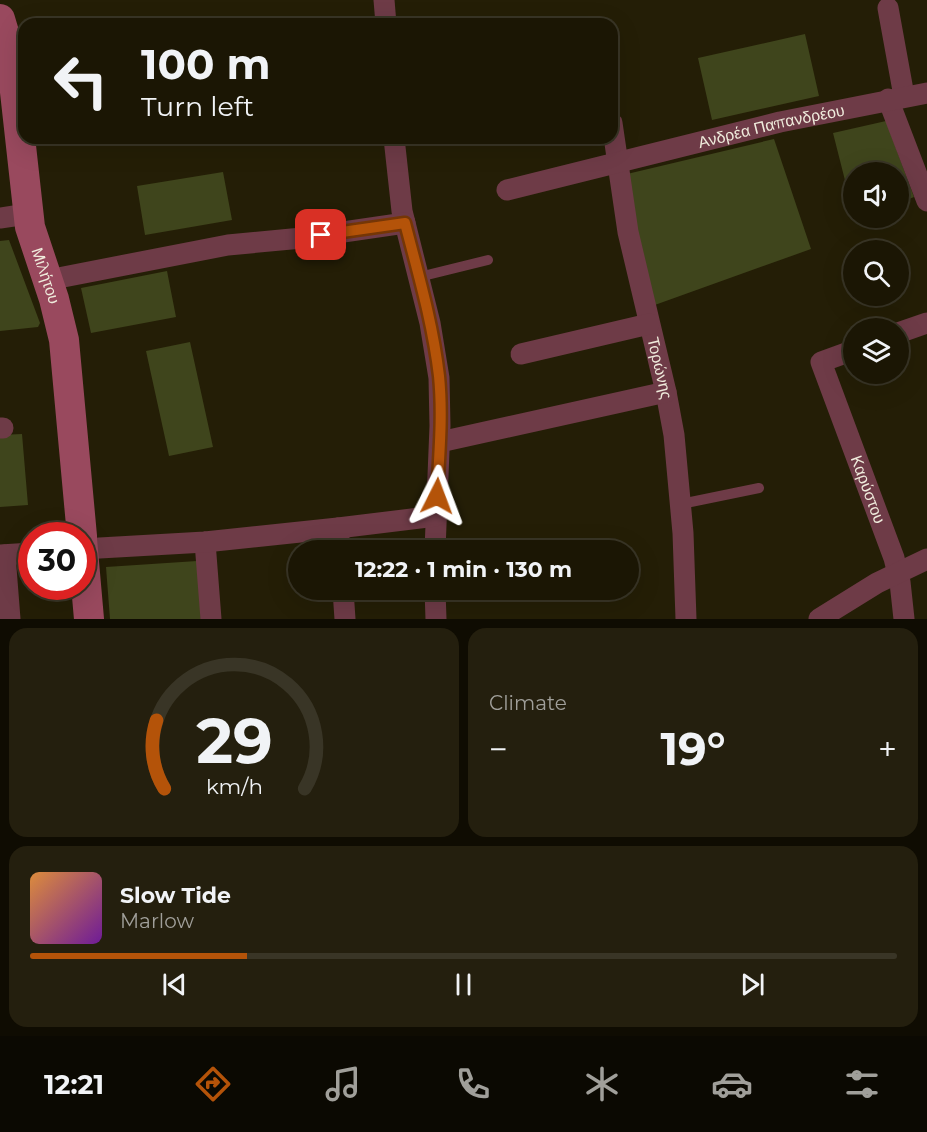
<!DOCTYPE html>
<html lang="en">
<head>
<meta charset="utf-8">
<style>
  :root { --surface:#1b1604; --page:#241f0e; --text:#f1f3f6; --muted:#a09f9a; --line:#393526; --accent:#b45309 }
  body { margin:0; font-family:Montserrat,sans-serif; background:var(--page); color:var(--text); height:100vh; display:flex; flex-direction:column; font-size:22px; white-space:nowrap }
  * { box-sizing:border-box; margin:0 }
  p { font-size:20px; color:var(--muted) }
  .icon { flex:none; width:33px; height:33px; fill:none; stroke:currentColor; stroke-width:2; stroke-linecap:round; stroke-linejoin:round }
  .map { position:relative; height:619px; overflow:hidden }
  .side { display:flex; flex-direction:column; gap:9px; padding:9px; background:#0f0c02; flex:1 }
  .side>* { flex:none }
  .hud { position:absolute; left:18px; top:18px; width:600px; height:126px; border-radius:18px; box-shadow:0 6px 24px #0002,0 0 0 2px var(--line); background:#1b1604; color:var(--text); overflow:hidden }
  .controls { position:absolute; left:843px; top:162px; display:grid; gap:12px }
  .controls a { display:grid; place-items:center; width:66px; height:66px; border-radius:50%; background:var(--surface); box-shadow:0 6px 24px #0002,0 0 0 2px var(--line); font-size:30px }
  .speed { position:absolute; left:18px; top:522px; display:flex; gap:12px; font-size:30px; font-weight:700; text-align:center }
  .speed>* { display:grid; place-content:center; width:78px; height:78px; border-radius:50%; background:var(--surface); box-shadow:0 6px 24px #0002,0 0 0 2px var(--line); line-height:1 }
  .speed .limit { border:9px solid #d22; background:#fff; color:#111 }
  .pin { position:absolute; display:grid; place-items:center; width:51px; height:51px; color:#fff; margin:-26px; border-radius:12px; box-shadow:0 3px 9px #0006 }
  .me { position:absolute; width:66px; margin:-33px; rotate:3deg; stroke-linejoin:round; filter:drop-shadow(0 0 4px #0008) }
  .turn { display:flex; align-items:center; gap:21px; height:126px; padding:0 24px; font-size:27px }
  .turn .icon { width:78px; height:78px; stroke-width:2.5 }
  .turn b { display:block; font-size:42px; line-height:51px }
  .big { font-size:45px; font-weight:700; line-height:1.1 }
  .side .card { flex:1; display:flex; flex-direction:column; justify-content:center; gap:9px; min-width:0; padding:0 21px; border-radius:18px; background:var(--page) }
  .side .dial { align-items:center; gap:0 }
  .dial svg { height:156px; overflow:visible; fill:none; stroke:var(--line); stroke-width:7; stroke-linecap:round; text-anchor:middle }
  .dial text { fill:var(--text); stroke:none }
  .song { display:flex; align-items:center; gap:18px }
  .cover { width:72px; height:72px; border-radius:9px; background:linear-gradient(135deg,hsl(30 70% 55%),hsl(280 70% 35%)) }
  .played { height:6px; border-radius:3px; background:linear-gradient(90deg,var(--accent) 25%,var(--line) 25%) }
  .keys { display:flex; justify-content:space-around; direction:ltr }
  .heat { display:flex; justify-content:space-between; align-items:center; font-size:33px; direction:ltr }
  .side .tiles { flex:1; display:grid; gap:9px; grid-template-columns:1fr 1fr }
  .card:last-child { grid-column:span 2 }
  .trip { position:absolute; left:288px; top:540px; width:351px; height:60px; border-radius:30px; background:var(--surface); box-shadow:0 6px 24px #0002,0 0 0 2px var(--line); font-weight:700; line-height:60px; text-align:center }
  .tabs { display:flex; height:96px; justify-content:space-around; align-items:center; background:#0b0902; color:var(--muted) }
  .tabs .icon { width:42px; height:42px }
  .tabs .active { color:var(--accent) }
  .tabs b { font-size:27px; color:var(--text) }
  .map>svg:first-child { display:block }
</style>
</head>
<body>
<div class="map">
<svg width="927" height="619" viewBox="0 0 927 619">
  <rect width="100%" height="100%" fill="#241e06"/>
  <path fill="#3f451c" d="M805 34 819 96 712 120 698 58Z
    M886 121 914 197 899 203 898 172H854L853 208 851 204 833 133Z
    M774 139 811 249 652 306 627 174Z
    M223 172 232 220 145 235 137 186Z
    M9 240 40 323 38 327 0 331V241Z
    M167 271 176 317 91 333 81 288Z
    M190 342 213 447 169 456 146 351Z
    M22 434 28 505 0 507V435Z
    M197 561 201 619H110L106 567Z"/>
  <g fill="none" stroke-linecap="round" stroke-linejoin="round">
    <path stroke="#6e3b47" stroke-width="10" d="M419 277 488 260
      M681 504 759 488"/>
    <g stroke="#6e3b47" stroke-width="21">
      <path d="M384 0 386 24"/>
      <path d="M888 8 904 96"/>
      <path d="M888 99 927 201"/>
      <path id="s1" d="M612 123 628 232 666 392 674 435 683 533 686 619"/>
      <path d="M394 138 402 211 430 323 439 378 440 426 435 550"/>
      <path id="s2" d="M507 190 780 122 927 93"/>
      <path d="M0 218 27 214"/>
      <path d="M48 280 228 245 302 238 405 223"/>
      <path d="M898 333 927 323"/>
      <path id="s3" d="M854 350 821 362 894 558 900 582 904 619"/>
      <path d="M521 354 649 324"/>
      <path d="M0 428H3"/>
      <path d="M440 442 666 392"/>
      <path d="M338 528 340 550"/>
      <path d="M205 542 211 619"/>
      <path d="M82 549 205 542 338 528 436 516"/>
      <path d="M0 555 32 553"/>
      <path d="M5 555 10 619"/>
      <path d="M343 590 345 619"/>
      <path d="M435 590 436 619"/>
      <path d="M819 619 877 583 927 559"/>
    </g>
    <g stroke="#99495e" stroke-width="30">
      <path id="s4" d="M0 19 11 56 30 227 54 299 64 340 82 536"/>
      <path d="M82 539 89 619"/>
    </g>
  </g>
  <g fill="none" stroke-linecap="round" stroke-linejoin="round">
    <defs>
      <path id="route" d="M321 235 405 223C418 273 433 324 439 376 443 416 439 456 437 496"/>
    </defs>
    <use href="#route" stroke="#753606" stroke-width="15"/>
    <use href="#route" stroke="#b45309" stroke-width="10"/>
  </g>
  <g text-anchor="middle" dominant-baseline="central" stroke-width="6" stroke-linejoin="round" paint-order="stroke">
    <g font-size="16" fill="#efebdc" stroke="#0b0802">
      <text stroke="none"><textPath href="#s2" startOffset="272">Ανδρέα Παπανδρέου</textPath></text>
      <text stroke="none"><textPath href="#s4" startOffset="262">Μιλήτου</textPath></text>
      <text stroke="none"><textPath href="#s1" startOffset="250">Τορώνης</textPath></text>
      <text stroke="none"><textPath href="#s3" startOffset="171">Καρύστου</textPath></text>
    </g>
  </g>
</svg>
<div class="controls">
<a><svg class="icon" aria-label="sound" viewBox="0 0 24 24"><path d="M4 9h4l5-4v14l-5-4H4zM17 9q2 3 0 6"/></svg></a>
<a><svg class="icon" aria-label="search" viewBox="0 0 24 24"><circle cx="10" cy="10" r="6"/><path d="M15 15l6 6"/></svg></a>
<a><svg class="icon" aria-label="layers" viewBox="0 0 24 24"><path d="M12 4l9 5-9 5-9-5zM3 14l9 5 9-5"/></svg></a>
</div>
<div class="speed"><div class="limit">30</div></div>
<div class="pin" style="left:321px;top:235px;background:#d93025"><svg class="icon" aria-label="arrive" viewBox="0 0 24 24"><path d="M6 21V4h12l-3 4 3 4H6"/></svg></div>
<svg class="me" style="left:437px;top:496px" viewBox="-20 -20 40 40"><path d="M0-17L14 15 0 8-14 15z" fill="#b45309" stroke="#fff" stroke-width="4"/></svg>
<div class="trip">12:22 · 1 min · 130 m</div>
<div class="hud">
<div class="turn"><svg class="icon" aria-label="left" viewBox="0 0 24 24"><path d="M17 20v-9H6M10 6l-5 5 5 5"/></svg><div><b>100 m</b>Turn left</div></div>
</div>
</div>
<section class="side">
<div class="tiles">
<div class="card dial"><svg viewBox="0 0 100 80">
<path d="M14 69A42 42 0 1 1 86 69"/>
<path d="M14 69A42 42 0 0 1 10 34" stroke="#b45309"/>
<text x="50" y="56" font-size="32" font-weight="700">29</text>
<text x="50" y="72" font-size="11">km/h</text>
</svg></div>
<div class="card"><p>Climate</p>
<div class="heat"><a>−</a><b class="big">19°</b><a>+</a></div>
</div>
<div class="card">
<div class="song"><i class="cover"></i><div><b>Slow Tide</b><p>Marlow</p></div></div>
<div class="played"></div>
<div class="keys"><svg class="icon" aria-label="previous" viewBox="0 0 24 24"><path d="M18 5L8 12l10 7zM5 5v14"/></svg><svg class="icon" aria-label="pause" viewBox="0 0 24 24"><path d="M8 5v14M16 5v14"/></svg><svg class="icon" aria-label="next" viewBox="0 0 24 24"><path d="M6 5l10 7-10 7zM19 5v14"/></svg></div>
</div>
</div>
</section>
<nav class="tabs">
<b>12:21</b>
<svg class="icon active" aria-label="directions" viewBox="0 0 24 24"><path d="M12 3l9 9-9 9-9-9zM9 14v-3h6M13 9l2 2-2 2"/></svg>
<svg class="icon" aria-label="music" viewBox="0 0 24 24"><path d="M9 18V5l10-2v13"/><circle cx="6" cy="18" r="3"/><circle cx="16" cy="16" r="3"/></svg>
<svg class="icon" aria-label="phone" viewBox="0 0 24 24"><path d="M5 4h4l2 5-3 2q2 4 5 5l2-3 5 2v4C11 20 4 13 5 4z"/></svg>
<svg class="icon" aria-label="climate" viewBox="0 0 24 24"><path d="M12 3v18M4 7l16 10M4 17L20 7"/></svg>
<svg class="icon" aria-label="car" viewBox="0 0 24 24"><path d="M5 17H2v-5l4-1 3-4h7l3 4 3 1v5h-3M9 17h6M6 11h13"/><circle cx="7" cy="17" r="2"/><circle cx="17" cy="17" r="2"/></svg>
<svg class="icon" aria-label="filters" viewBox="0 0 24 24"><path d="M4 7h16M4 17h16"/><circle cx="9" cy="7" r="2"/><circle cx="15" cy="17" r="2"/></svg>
</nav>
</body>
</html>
